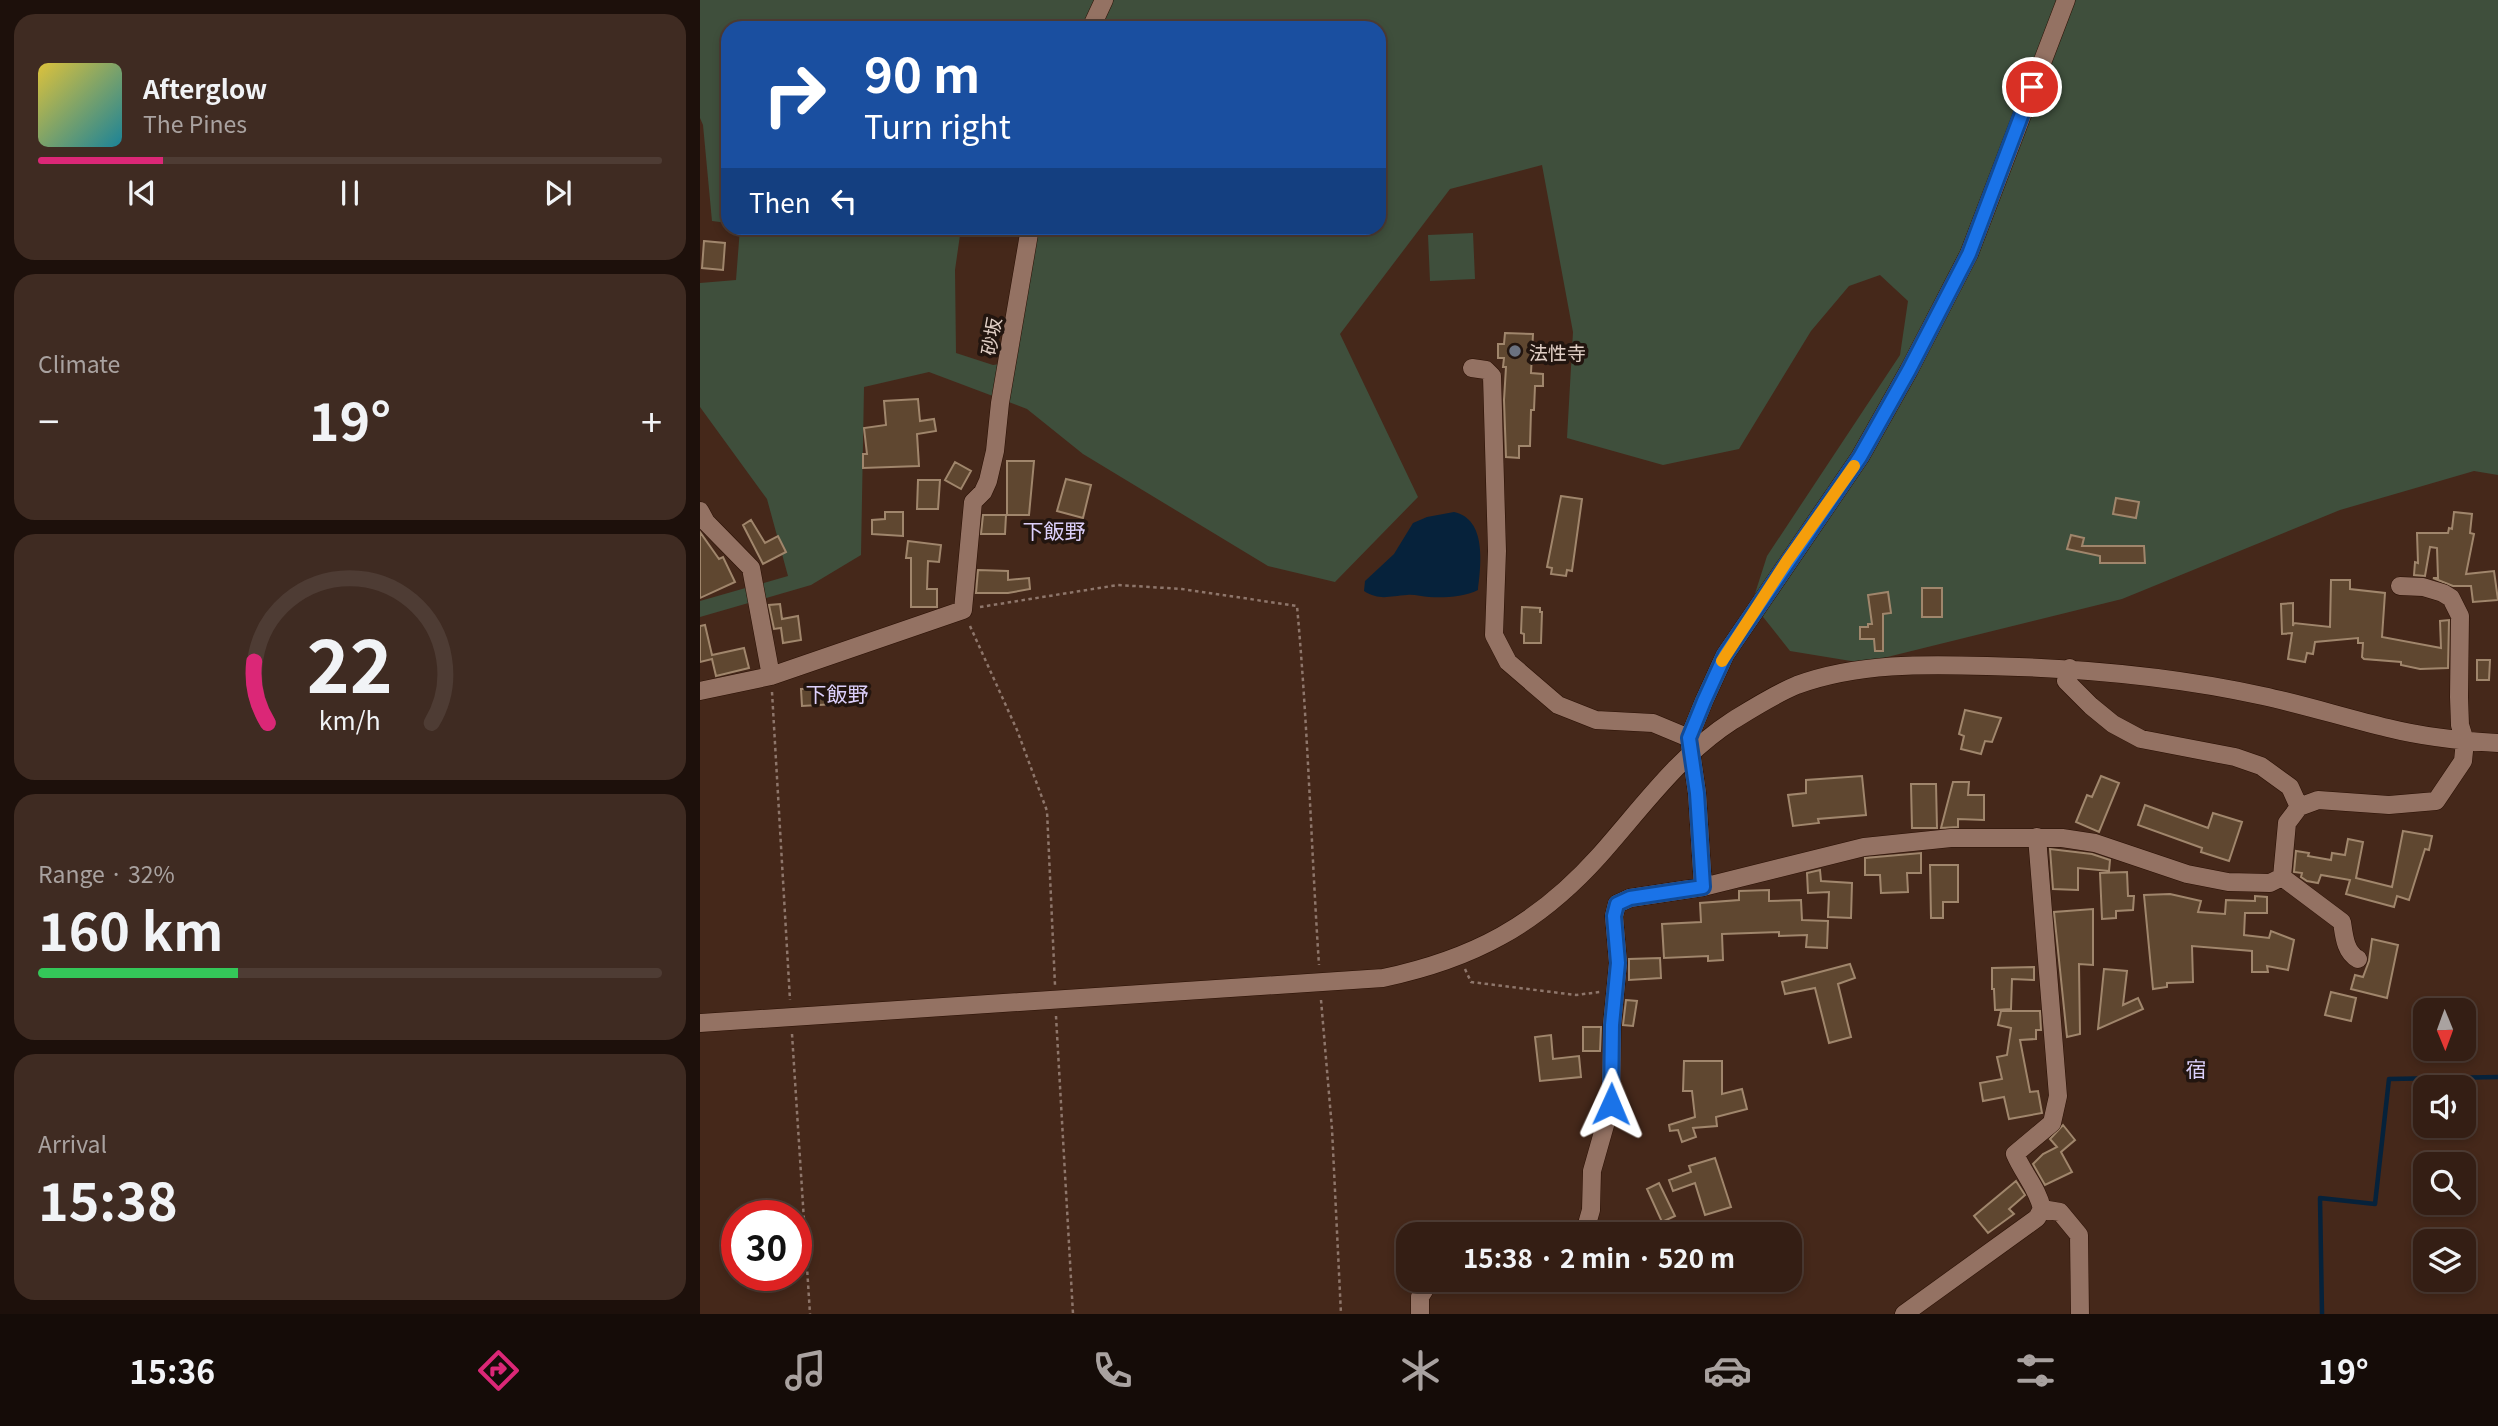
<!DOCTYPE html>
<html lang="en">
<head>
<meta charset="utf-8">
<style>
  :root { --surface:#341e14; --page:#3f2b22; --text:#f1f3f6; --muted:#a9a2a0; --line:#4e3c34; --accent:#db2777 }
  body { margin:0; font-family:Georgia,"Noto Sans JP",serif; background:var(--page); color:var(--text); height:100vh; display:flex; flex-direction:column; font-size:26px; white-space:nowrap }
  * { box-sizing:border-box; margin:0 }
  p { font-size:23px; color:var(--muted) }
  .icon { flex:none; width:38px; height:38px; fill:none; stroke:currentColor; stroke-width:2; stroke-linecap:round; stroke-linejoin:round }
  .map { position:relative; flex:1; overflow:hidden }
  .drawer { display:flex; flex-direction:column; gap:14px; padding:14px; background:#1d100b; width:700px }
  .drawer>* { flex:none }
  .top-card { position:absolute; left:21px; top:21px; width:665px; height:214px; border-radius:21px; box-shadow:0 4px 10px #0003,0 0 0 2px var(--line); background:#1a4fa0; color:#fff; overflow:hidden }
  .needle { width:46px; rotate:179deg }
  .controls { position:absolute; left:1713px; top:998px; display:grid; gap:14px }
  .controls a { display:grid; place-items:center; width:63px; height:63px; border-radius:14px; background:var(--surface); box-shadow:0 4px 10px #0003,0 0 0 2px var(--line); font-size:35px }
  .speed { position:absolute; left:21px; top:1200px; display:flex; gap:14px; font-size:35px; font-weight:700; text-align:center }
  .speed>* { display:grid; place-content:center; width:91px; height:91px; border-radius:50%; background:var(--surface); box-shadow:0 4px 10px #0003,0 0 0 2px var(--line); line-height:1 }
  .speed .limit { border:10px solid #d22; background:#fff; color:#111 }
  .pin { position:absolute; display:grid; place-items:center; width:60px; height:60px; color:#fff; margin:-30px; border:4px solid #fff; border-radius:50%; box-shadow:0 2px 7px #0007 }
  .me { position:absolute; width:77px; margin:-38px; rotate:1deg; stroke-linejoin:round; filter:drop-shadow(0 0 5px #0008) }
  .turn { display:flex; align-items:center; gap:24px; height:147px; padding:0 28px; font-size:32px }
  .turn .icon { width:91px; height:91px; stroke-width:2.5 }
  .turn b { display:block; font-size:49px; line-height:60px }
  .then { display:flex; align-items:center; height:66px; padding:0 28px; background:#0003; gap:14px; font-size:26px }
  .big { font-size:52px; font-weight:700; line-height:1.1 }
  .drawer .card { flex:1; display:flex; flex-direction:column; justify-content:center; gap:10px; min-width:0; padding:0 24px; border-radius:21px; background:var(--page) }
  .drawer .dial { align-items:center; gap:0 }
  .dial svg { height:182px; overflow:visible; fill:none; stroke:var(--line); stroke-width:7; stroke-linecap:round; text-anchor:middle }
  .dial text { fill:var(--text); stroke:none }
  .song { display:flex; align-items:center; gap:21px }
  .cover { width:84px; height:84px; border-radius:10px; background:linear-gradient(135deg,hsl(50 70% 55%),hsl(190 70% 35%)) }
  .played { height:7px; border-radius:4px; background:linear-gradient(90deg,var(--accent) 20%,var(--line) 20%) }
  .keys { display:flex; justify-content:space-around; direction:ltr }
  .heat { display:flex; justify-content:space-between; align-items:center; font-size:38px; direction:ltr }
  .charge { height:10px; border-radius:5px; background:linear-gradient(90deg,#34c759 32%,var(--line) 0) }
  .trip { position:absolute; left:696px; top:1222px; width:406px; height:70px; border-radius:21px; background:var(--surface); box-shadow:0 4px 10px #0003,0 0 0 2px var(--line); font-weight:700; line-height:70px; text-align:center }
  .tabs { display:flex; height:112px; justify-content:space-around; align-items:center; background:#150c08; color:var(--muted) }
  .tabs .icon { width:49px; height:49px }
  .tabs .selected { color:var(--accent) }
  .tabs b { font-size:32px; color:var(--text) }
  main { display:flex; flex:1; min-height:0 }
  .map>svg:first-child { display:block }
</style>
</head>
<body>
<main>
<section class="drawer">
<div class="card">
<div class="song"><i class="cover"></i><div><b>Afterglow</b><p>The Pines</p></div></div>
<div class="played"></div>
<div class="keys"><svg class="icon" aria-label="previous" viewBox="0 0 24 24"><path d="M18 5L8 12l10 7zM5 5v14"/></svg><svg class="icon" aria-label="pause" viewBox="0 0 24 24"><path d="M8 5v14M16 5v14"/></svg><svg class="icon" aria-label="next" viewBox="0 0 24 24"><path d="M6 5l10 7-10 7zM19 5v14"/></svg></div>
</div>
<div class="card"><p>Climate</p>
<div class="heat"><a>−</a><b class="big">19°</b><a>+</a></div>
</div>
<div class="card dial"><svg viewBox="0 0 100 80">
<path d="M14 69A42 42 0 1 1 86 69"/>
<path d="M14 69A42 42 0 0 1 8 42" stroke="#db2777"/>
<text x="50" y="56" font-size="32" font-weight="700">22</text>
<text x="50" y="72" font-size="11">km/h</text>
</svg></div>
<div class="card"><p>Range · 32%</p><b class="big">160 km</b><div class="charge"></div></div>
<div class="card"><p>Arrival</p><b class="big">15:38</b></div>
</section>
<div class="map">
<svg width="1798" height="1314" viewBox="0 0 1798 1314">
  <rect width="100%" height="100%" fill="#45281a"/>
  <path fill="#3f4f3c" d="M0 0H1798V475L1774 471 1640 510 1422 599 1163 663 1090 651 1052 603 1067 556 1200 355 1208 301 1180 275 1149 286 1111 331 1039 449 963 465 867 438 873 332 842 165 750 189 640 334 718 497 635 582 568 566 383 454 327 409 229 372 164 387 161 555 111 585 0 617V601L88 576 67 499 0 407V283L36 280 40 228H261L255 270 256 353 293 365 314 362 336 228H679V28H28V223L12 221 3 125 0 118Z
    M773 233 775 279 730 281 728 235Z"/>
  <path fill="#06223b" d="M754 512C787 519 781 565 778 590 764 597 744 598 729 597 722 597 714 594 707 595 689 596 680 601 664 591L665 581 694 554 713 523 727 517Z"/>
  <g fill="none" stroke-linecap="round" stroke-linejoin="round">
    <path stroke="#06223b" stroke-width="4.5" d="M1622 1314 1620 1198 1675 1204 1689 1079 1798 1077"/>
  </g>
  <path fill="#5f4730" stroke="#a0866c" stroke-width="2" d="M4 241 25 243 23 270 2 268Z
    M805 333 833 334 831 373 843 374V386H835L834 410H831L830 446H819V458L806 457 804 400 806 367H803L804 358H798V344H804Z
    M218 399 220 421 234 419 236 431 217 434 219 466 163 468V454H167L164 428 186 425 184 401Z
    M307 461H334L329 515H307Z
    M255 462 271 471 261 489 245 480Z
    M366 479 391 485 383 518 357 511Z
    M218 480H240L238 509H217Z
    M861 496 882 499 872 571 867 570 866 576 851 574 852 568 847 567Z
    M1416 498 1439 502 1436 518 1413 514Z
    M185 512H203V536L172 534V520L185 519Z
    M1754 512 1772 514 1770 533 1774 534 1766 574 1794 571 1798 600 1773 602 1771 586H1753L1733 578H1738L1737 548 1730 547 1725 576 1714 575 1715 562 1718 563 1717 533H1748L1749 528 1752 529Z
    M283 515H306L305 534H281Z
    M51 520 65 543 78 536 86 552 63 564 43 525Z
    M0 532 19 559 23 557 35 582 0 598Z
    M1371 535 1384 538 1382 546H1444L1445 563H1400V556L1367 549Z
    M208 541 241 545 239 562 228 561 227 589H237V607H211V558H206Z
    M278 570 308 571V580L329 578 330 589 308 593H276Z
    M1631 580H1650V589L1685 593 1682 637 1741 648 1740 621 1749 620 1748 668 1720 669 1701 665V662L1664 659 1662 657 1663 643H1658V638L1615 642 1613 654 1607 653 1605 662 1588 659 1592 633 1582 634 1581 604 1593 603V626L1594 623 1630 627Z
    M1222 588H1242V617H1222Z
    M1188 592 1191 613 1183 614V651H1175L1174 639H1160V627H1168V624H1172L1168 595Z
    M80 604 82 619 98 616 101 640 83 643 81 628 74 629 69 605Z
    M822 607 840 608V612H842L841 643H824V634L821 633Z
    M5 625 12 655 44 648 49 668 16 676 12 659 0 662V626Z
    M1777 660H1790L1789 680H1777Z
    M134 688 135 704 102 706 101 689Z
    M1265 710 1301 718 1292 742 1285 741 1281 754 1261 749 1264 736 1259 734Z
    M1162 776 1166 815 1118 819 1119 823 1093 826 1088 795 1106 793V780Z
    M1401 776 1419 783 1399 832 1376 822 1387 795 1392 797Z
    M1253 782H1269L1268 795H1284V820L1258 819V827L1241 828Z
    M1211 784H1236L1237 828H1212Z
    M1445 805 1508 828 1513 813 1542 822 1529 861 1501 852 1502 848 1438 825Z
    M1703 831 1732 836 1729 850 1725 849 1709 900 1697 896 1694 907 1646 894 1650 880 1621 875 1618 883 1607 881 1601 877 1602 873 1594 872 1596 851 1609 853 1608 856 1631 860 1632 853 1645 855 1648 839 1663 842 1656 878 1692 887Z
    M1350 849 1392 854 1410 860 1409 871 1378 868V890L1353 889Z
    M1221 853V873H1207L1208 892 1181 893 1180 875H1165V858Z
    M1230 865H1258V902H1243V918H1231Z
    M1120 870 1121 881 1152 883 1151 918 1128 917 1129 892 1108 893 1107 873Z
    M1427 872 1428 896H1434L1433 910 1416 911V918L1402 919 1400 873Z
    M1069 890V901L1101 900 1102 920 1128 921 1127 948 1106 947 1107 935 1079 936V932L1022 934 1023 960 1008 961V956L964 958 962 924 1001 922 1000 903 1039 900V891Z
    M1470 894 1501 901 1498 912 1525 914 1526 900 1555 901V896L1567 897V913H1545L1544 935 1569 938 1571 931 1594 940 1588 970 1567 966 1568 972H1552V951L1492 946 1493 982 1467 983V987L1453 989 1444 895Z
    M1393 909V965L1379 964 1380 1034 1367 1037 1354 912Z
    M1672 939 1698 945 1687 998 1651 989 1655 975 1663 977 1669 961Z
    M960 958 961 978 929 980V959Z
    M1150 964 1155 978 1138 984 1151 1037 1129 1043 1115 988 1085 994 1082 982Z
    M1334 967V980L1312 979 1311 1009 1295 1010 1294 989H1292V968Z
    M1404 969 1427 971 1423 1005 1438 998 1443 1009 1398 1029Z
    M1631 992 1656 998 1651 1021 1625 1015Z
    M926 1000 937 1001 933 1026 923 1025Z
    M1301 1011H1340L1341 1030H1336V1039L1320 1040 1330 1092 1338 1091 1342 1113 1309 1119 1304 1097 1283 1101 1280 1083 1302 1079 1297 1057 1307 1055 1311 1028 1298 1025Z
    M883 1027H901L900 1051H883Z
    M851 1035 853 1059 879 1056 881 1077 840 1081 835 1037Z
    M984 1061H1022V1094L1042 1089 1047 1109 1016 1117 1017 1126 993 1128 996 1137 982 1142 978 1130 970 1131 969 1125 995 1117 992 1091H983Z
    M1363 1125 1375 1140 1361 1152 1372 1172 1345 1185 1333 1164 1343 1154 1357 1147 1350 1139Z
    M1015 1158 1031 1207 1005 1215 995 1183 973 1191 969 1180 991 1172 989 1166Z
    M1316 1181 1325 1195 1309 1209 1314 1214 1288 1233 1274 1216Z
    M959 1183 975 1216 962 1222 947 1189Z"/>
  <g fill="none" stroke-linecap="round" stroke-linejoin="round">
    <defs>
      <path id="minor" d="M391 28 404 0
        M772 368 786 370 792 376 797 551 794 635 808 662 858 705 896 720 953 723 989 738
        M0 511 6 522 51 568 71 676
        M1370 668 1366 681 1391 706 1413 724 1441 739 1535 757 1561 766 1590 787 1599 807
        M0 691 71 676 263 610 273 502 283 492 288 481 295 451 300 403 330 228
        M1582 877 1642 922C1644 935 1645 952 1658 959
        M1003 887 997 793 989 738 1004 701 1025 655 1160 457 1209 370 1269 254 1366 0
        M0 1023 683 978C773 959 837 925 899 856 941 809 978 756 1032 721 1053 708 1075 694 1097 685 1157 663 1225 664 1287 666 1379 668 1472 676 1563 696 1605 705 1646 718 1688 728 1724 737 1761 741 1798 743
        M1342 1209 1360 1212 1379 1235 1380 1314
        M877 1234 887 1224 891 1210 892 1171 911 1104 912 1025 918 963 914 916 917 904 930 898 1003 887 1164 847 1251 838H1362L1395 843 1487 874 1528 882 1570 883 1582 877 1587 823 1599 807 1618 800 1689 805 1736 801 1763 761 1765 741 1760 725 1759 697 1760 616 1751 598 1743 593 1723 587 1700 586
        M720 1314V1297L731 1279
        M1204 1314 1337 1218 1342 1209C1338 1189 1323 1173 1315 1154L1352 1123 1358 1096 1337 837"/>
    </defs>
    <use href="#minor" stroke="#2a1004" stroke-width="19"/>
    <path stroke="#8e766b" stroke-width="2.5" stroke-dasharray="3.5 3.5" stroke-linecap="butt" d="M280 607 418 585 482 589 597 606C608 726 611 845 619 965
      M270 626 317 730 347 811 355 985
      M72 692 90 1000
      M765 969 771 982 876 995 900 992
      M621 1000 632 1129 641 1314
      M356 1016 373 1314
      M92 1034 110 1314"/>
    <use href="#minor" stroke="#947263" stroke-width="18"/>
  </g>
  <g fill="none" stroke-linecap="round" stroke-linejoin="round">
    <defs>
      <path id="route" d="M911 1104 912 1025 918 963 914 916 917 904 930 898 1003 887 997 793 989 738 1004 701 1025 655 1160 457 1209 370 1269 254 1332 87"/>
    </defs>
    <use href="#route" stroke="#114b97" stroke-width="18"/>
    <use href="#route" stroke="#1a73e8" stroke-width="12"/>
    <path stroke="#f59e0b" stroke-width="12" d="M1022 661 1087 561 1154 466"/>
  </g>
  <circle fill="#6b7280" stroke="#22150f" stroke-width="2.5" cx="815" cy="351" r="7"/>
  <g text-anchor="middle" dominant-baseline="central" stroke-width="7" stroke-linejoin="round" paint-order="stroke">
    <g font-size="19" fill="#e1cfc6" stroke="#22150f">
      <text transform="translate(290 336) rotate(-80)">砂坂</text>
    </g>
    <g font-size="19" fill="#e1cfc6" stroke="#22150f" text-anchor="start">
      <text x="829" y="351">法性寺</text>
    </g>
    <g font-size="21" fill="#dcd0fb" stroke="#22150f">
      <text x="354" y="530">下飯野</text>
      <text x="137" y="693">下飯野</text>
      <text x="1496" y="1068">宿</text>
    </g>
  </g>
</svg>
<div class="controls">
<a><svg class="needle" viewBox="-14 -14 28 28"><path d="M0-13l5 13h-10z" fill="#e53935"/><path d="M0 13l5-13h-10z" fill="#a9a2a0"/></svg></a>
<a><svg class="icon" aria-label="sound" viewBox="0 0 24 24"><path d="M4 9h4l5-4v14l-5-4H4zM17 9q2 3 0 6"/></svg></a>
<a><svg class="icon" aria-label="search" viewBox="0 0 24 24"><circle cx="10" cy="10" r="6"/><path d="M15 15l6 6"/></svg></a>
<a><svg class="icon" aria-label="layers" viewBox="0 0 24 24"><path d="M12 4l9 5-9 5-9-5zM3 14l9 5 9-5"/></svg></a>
</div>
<div class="speed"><div class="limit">30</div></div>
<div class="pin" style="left:1332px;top:87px;background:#d93025"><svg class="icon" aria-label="arrive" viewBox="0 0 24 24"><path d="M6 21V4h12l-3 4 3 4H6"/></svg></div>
<svg class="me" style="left:911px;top:1104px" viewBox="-20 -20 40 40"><path d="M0-17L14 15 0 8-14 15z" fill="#1a73e8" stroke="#fff" stroke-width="4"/></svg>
<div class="trip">15:38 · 2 min · 520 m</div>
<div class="top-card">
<div class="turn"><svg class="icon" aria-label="right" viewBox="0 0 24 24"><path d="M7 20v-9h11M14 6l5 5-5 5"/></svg><div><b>90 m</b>Turn right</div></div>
<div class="then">Then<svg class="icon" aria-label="left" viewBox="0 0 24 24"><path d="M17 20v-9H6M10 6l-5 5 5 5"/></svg></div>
</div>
</div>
</main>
<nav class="tabs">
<b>15:36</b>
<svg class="icon selected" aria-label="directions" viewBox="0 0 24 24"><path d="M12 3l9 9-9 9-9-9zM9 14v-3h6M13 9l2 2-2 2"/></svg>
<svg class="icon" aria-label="music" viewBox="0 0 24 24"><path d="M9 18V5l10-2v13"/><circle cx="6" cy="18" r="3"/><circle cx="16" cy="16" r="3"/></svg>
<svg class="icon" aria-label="phone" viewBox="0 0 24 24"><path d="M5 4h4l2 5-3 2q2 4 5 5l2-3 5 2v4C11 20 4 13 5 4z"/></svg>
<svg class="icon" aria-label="climate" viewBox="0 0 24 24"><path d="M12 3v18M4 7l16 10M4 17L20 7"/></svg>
<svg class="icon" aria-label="car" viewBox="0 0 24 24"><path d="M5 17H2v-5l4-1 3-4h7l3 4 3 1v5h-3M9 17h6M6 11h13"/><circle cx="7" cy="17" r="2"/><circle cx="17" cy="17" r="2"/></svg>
<svg class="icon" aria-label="filters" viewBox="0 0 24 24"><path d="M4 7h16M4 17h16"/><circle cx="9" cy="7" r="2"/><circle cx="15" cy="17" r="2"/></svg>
<b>19°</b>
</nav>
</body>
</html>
